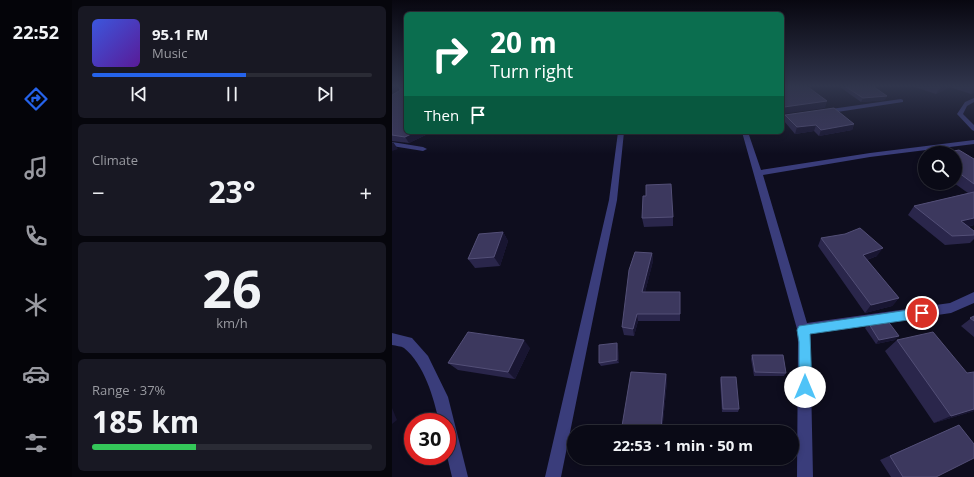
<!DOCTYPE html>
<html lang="en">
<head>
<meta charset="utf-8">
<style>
  :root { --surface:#0a0a16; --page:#181823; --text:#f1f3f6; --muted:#999aa1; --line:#2a2b35; --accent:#2563eb }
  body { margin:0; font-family:"Open Sans",sans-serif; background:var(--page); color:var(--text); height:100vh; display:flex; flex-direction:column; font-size:15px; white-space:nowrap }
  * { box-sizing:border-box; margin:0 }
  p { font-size:13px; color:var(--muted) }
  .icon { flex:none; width:22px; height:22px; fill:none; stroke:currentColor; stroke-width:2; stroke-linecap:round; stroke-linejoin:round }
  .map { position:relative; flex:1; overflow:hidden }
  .drawer { display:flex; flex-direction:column; gap:6px; padding:6px; background:#06060c; width:320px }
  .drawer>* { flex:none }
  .guide { position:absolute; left:12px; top:12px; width:380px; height:122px; border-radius:6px; box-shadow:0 2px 6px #0003,0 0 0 1px var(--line); background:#0b6e4f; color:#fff; overflow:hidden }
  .fabs { position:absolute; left:526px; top:146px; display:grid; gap:8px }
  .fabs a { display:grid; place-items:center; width:44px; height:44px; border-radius:50%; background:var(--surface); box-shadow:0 2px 6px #0003,0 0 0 1px var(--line); font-size:20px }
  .speed { position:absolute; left:12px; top:413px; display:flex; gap:8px; font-size:20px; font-weight:700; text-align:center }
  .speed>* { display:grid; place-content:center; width:52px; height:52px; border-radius:50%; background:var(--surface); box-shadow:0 2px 6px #0003,0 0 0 1px var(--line); line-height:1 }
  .speed .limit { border:6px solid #d22; background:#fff; color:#111 }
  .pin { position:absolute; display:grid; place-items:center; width:34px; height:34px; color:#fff; margin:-17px; border:2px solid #fff; border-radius:50%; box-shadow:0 1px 4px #0007 }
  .me { position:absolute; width:44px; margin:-22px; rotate:0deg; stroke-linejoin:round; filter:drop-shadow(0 0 3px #0008) }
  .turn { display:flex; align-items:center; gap:14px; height:84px; padding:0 20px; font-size:18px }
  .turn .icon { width:52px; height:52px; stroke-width:2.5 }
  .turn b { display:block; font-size:28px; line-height:34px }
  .then { display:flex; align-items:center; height:38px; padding:0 20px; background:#0003; gap:8px; font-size:15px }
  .big { font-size:30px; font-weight:700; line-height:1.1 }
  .drawer .widget { flex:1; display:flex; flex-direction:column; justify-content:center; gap:6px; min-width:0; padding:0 14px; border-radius:6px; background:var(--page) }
  .drawer .dial { align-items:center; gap:0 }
  .dial b { font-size:52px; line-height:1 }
  .song { display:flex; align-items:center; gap:12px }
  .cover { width:48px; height:48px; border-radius:6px; background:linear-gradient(135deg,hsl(230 70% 55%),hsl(270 70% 35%)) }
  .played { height:4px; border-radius:2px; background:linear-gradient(90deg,var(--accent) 55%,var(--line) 55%) }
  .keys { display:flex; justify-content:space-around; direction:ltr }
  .heat { display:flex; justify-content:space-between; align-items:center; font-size:22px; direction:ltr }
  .charge { height:6px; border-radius:3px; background:linear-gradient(90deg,#34c759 37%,var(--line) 0) }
  .trip { position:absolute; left:175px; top:425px; width:232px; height:40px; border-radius:20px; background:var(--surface); box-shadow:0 2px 6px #0003,0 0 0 1px var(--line); font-weight:700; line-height:40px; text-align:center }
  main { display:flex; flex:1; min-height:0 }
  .tabs { display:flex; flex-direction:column; width:72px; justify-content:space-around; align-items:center; background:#040409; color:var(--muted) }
  .tabs .icon { width:28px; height:28px }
  .tabs .active { color:var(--accent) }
  .tabs b { font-size:18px; color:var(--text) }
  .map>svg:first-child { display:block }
</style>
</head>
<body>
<main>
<nav class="tabs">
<b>22:52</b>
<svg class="icon active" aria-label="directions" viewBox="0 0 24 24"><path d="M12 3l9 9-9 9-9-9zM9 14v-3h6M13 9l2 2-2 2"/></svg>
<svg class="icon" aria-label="music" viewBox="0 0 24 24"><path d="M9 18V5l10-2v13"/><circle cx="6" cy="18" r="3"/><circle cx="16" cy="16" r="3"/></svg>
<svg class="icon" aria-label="phone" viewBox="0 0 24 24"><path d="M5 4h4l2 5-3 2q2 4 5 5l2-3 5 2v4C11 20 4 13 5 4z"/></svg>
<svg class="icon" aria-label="climate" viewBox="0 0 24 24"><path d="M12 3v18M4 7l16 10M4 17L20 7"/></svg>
<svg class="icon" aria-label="car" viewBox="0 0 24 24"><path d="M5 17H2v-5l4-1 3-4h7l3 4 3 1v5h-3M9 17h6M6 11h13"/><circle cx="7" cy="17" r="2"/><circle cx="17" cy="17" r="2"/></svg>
<svg class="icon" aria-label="filters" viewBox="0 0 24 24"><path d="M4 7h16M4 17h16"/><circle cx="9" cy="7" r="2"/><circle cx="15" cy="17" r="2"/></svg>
</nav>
<section class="drawer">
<div class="widget">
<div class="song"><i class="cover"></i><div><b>95.1 FM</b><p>Music</p></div></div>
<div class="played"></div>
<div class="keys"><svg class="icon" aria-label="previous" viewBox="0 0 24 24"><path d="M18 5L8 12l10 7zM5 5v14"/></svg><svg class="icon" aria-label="pause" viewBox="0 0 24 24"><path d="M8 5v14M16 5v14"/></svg><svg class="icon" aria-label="next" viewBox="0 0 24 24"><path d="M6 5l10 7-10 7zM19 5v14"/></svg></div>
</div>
<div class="widget"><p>Climate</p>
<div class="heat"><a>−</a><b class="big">23°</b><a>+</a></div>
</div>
<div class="widget dial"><b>26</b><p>km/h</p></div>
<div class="widget"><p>Range · 37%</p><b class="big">185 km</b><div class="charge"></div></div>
</section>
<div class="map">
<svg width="582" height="477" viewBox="0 0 582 477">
  <rect width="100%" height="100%" fill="#0e0d1e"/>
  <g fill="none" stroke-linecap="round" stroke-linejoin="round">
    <path fill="#3a3d7b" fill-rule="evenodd" d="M6 87H12L14 93 0 102V97L8 92Z
      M582 98V102L575 106 571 114 582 125V131L580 130 565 114 573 102Z
      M509 99 511 100V102L432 114 429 112 432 110Z
      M406 114 408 115V117L390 120V116Z
      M226 132H232L225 200 169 477H153L217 200Z
      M350 132H356L369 170 478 153 582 140V144L478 157 371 175 415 323 558 303 582 292V303L559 313 418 334 421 477H405L406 342 405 329Z
      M0 142 31 147 35 149 31 151 0 146Z
      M0 333 20 338 36 356 56 397 76 477H60L55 456V422H47C42 398 32 364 12 348 9 346 4 346 0 345Z"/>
  </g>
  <path fill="#2a264b" d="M0 87 14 132H40L17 143 0 141Z
    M448 87H482L493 100 469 102Z
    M523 87H582V92L579 94 558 87 544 94Z
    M393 115 462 124 460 130 427 136 422 131 403 134 392 121Z
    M563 153 582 159V225L576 227 582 231V239L578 243 553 245 516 215 522 206 576 193 562 183H563Z
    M254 196 281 217V226L252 227 250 218Z
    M111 232 116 241 108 266 83 268 76 259Z
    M429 238 485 256 475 260 507 298 500 306 473 313 426 246Z
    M260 253 261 261 253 292H288V321H246L242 336 232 335 230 327Z
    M582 316V337L569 326Z
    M477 324 503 340 484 344 473 328Z
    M505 340 582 411 542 423 493 351Z
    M225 343 226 347 227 363 209 366 207 363Z
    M138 348 123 379 66 370 56 363Z
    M360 355 394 373 392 376H362L359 359Z
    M274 374 275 381 270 432H243L233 431 230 426Z
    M329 377 347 409 346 412H330L328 380Z
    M567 425 544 477H499L488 460Z"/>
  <path fill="#181531" d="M0 87H5L6 91 0 96Z
    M550 87H558L544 94 548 88Z
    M582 88V92L579 94Z
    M495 96 493 100 469 102 471 98Z
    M435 101 433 108 390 114V111L392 107Z
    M462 124 460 130 427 136 429 130Z
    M424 125 422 131 403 134 405 127Z
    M23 132H40L17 143 13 137Z
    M1 142 6 149 0 151V143Z
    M582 218V225L561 230 569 221Z
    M111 232 116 241 108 266 102 257Z
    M491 248 485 256 466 263 471 255Z
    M260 253 261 261 251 300 250 292Z
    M507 298 500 306 473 313 479 305Z
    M245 314 246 321 242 336 241 329Z
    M507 336 503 340 484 344 487 340Z
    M132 340 138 348 123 379 116 372Z
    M225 343 226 347 227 363 225 360Z
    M274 374 275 381 270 432 269 429Z
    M0 408 5 420 0 424Z
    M582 409V411L542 423 559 416Z"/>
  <path fill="#3c385e" stroke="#534f77" d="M12 87H14V132H23L13 137 0 135V95L12 88Z
    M390 87H416L435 101 392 107 390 110Z
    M454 87H482L495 96 471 98Z
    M442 108 462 124 429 130 424 125 405 127 393 115Z
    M567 150 582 159V184L563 170V153H551Z
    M279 184 281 217 250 218 251 196H254V185Z
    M582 192V218L569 221 582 231V235L560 236 522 206Z
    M468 228 491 248 471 255 507 298 479 305 429 238 453 234Z
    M111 232 102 257 76 259 87 234Z
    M243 252 260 253 250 292H288V314H245L241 329 230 327 237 270Z
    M582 316V321L578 318Z
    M495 320 507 336 487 340 477 324Z
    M76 332 132 340 116 372 56 363Z
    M541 332 575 373 582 372V409L559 416 505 340Z
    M225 343V360L207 363V345Z
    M360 355H391L394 373 363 372Z
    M239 372 274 374 269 429 230 426Z
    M329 377H344L347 409H331Z
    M567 425 582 444V458L544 477H511L498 456Z"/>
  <linearGradient id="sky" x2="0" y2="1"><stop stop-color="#080710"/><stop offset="0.56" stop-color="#30354c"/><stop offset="1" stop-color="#30354c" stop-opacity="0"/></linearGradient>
  <rect width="582" height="154" fill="url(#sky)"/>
  <path fill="#4fc3f7" stroke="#337fa1" d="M530 308 534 309 536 313 534 316 530 318 418 334 420 387 418 392 413 393 409 392 407 387V342L405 330 407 326Z"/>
</svg>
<div class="fabs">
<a><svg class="icon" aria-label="search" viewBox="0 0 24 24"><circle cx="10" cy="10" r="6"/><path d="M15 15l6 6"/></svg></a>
</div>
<div class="speed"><div class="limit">30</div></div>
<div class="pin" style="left:530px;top:313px;background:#d93025"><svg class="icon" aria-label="arrive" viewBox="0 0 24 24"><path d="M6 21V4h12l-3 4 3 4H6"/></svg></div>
<svg class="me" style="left:413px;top:387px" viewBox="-20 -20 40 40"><circle r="19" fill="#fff"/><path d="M0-13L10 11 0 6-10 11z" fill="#4fc3f7"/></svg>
<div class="trip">22:53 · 1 min · 50 m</div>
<div class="guide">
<div class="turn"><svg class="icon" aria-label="right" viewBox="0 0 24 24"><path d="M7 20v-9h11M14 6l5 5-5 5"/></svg><div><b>20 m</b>Turn right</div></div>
<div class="then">Then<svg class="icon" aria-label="arrive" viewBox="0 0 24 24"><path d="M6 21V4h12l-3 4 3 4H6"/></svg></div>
</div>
</div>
</main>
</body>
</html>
